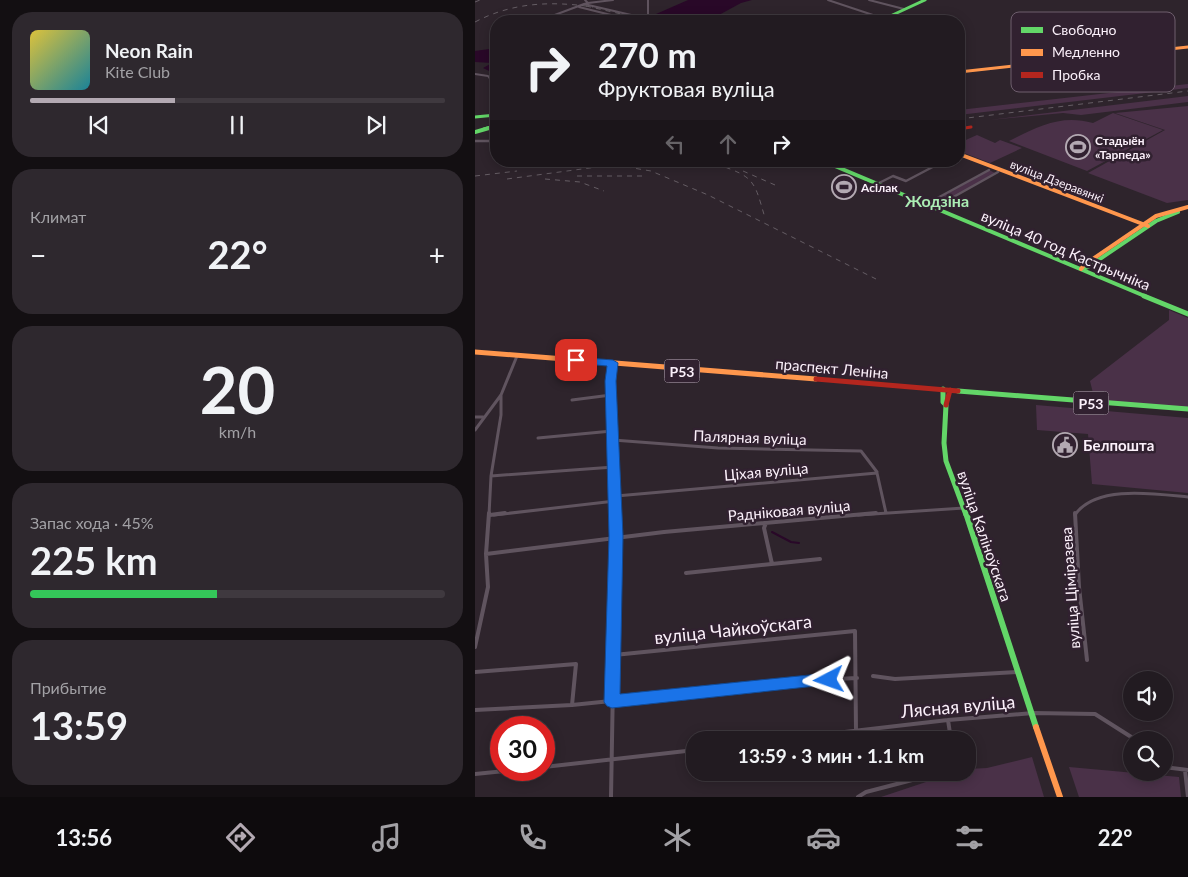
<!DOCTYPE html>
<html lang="ru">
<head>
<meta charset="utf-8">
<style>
  :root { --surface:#221b21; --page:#2e282e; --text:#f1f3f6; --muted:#a2a1a5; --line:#3f393f; --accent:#b3a9b2 }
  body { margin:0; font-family:Lato,sans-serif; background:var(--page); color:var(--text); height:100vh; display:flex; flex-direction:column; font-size:19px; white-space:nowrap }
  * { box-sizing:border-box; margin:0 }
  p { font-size:16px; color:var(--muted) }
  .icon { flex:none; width:28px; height:28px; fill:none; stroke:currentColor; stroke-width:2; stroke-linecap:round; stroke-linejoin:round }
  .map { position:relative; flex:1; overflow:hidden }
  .side { display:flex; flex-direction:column; gap:12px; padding:12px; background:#130f12; width:475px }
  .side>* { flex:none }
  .top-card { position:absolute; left:15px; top:15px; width:475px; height:152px; border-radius:20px; box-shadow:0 2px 12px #0003,0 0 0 1px var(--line); background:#221b21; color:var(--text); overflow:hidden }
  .buttons { position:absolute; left:648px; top:671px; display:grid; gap:10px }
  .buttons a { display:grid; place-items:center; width:50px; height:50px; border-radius:50%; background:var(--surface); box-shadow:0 2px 12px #0003,0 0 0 1px var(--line); font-size:25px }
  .speed { position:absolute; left:15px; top:716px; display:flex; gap:10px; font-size:25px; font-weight:700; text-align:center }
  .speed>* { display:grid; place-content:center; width:65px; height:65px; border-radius:50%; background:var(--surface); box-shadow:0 2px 12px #0003,0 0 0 1px var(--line); line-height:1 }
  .speed .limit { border:8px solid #d22; background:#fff; color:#111 }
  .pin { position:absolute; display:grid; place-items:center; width:42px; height:42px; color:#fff; margin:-21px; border-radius:10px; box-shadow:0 2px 8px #0006 }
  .me { position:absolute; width:55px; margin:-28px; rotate:266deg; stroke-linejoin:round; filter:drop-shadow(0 0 4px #0008) }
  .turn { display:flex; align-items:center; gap:18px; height:105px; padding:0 25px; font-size:22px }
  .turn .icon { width:65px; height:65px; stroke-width:2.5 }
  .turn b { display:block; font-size:35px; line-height:42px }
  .lanes { display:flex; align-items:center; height:48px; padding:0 25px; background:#0003; justify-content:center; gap:25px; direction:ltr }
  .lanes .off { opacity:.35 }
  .big { font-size:38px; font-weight:700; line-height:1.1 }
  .side .widget { flex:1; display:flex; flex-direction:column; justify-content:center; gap:8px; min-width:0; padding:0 18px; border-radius:20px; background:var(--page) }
  .side .dial { align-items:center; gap:0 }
  .dial b { font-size:65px; line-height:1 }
  .song { display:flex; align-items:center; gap:15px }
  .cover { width:60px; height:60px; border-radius:8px; background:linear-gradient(135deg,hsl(50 70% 55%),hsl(190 70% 35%)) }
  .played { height:5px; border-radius:2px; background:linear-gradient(90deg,var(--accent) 35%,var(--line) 35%) }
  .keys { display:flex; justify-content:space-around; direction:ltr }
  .heat { display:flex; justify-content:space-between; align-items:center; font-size:28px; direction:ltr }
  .charge { height:8px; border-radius:4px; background:linear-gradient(90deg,#34c759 45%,var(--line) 0) }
  .trip { position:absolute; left:211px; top:731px; width:290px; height:50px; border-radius:20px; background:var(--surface); box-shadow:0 2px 12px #0003,0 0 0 1px var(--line); font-weight:700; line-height:50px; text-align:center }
  .dock { display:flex; height:80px; justify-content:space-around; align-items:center; background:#0e0b0d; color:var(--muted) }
  .dock .icon { width:35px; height:35px }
  .dock .selected { color:var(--accent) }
  .dock b { font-size:22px; color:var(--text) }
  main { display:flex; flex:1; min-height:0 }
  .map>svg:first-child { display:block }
</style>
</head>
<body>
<main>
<section class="side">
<div class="widget">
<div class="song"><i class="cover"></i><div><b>Neon Rain</b><p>Kite Club</p></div></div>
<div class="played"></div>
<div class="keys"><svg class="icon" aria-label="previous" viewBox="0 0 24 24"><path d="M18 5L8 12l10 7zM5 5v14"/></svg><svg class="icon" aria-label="pause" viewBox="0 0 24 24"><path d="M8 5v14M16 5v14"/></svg><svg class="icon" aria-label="next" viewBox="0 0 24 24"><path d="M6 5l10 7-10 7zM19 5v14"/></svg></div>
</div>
<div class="widget"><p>Климат</p>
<div class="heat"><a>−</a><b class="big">22°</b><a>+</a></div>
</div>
<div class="widget dial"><b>20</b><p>km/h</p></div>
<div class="widget"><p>Запас хода · 45%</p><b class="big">225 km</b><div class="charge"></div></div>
<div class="widget"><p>Прибытие</p><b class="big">13:59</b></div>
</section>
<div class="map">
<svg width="713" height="797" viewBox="0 0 713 797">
  <rect width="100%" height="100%" fill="#2e242c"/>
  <path fill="#4a3148" d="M713 84V88L484 115V110Z
    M713 96V102L606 115 588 113 514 120Z
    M713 106V200L692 203 613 173 690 130 640 113Z
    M638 113 688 130 612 171 534 141C563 127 585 114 618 123Z
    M502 135 520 143 525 140 547 148 515 163 484 151V143Z
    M514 170 520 173 467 204 458 201Z
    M694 310 713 318V408L620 401 615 381 694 320Z
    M561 405 713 418V493L617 484 613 434 562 430Z
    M557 757 569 797H406L478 773 492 772 493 769 512 768Z
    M594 767 704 777 706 797H604Z"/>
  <path fill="#290828" d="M213 0H277L266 3 244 15 249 21H190L179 19 181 14Z
    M21 48V70L14 71 8 68 17 63 0 62V51Z"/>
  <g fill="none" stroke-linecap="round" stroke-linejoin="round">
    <path stroke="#290828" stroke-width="2" d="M297 532 316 542 324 543"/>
    <path stroke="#60545f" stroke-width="2" d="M110 0 113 3 109 4 182 21
      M173 0V18
      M353 0 410 19
      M394 0 429 9
      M113 3 138 0
      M104 7 148 18
      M92 21 77 16 109 4
      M0 74 13 76 21 87"/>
    <path stroke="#60545f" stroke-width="2.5" d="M0 141H21
      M402 184 418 176 431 181 469 161
      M457 201 514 170
      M466 204 523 172"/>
    <path stroke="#60545f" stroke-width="3" d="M138 363 135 378 141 515
      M97 400 136 395
      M0 417H8
      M0 430 26 395 42 356
      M63 438 137 431
      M138 440 243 448 386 451 402 472
      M16 476 139 467
      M141 496 402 473 411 513
      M14 515 16 476 26 415V395
      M19 515 140 501
      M383 515 489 508
      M600 515C620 484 682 494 713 497"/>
    <path stroke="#60545f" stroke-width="4" d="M600 513 604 587 612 660
      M15 515 30 513
      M291 523 289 528 297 564
      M11 554 189 532 401 513
      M211 573 345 559
      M0 647 13 587 11 554 14 513
      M139 655 380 631 381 731
      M0 672 101 664 97 705
      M398 676 420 679 542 672
      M0 710 97 705 341 680 382 678
      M473 720 476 740
      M301 740 473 720 558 713 620 714 661 740
      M69 767 220 750
      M689 767 713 770
      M710 770 713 797
      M0 774 40 770
      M136 797 141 513
      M383 797 391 792 468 772"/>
    <path stroke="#63d668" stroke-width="3" d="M410 21 411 18 450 0
      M0 117 21 115
      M9 129 21 126"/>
    <path stroke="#63d668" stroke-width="4" d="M0 132 14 128
      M348 161 672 297
      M606 269 613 267 681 221 703 212"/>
    <path stroke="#63d668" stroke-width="5" d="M669 296 713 314
      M468 389V402L471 405 469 443 471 461 491 515
      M483 391 713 409"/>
    <path stroke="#63d668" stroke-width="6" d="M491 513 561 727"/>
    <path stroke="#ff974d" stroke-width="3" d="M484 72 713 47"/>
    <path stroke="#ff974d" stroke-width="4" d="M484 154 673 226
      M606 269 609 265 681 216 713 207"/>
    <path stroke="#ff974d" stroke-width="5" d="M0 352 341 379"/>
    <path stroke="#ff974d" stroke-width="6" d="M561 727 585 797"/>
    <path stroke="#b3261e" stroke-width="3" d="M484 129 496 127"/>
    <path stroke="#b3261e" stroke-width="4" d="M484 129 489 128"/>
    <path stroke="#b3261e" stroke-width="5" d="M341 379 483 391
      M471 405 475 390"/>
    <path stroke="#655d64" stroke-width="1" stroke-dasharray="5 5" stroke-linecap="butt" d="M0 2 5 0
      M111 6 177 21
      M0 22C38 2 77 1 118 7
      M484 119 713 91
      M241 164C280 177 279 180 290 218
      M268 171 300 185
      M0 176 42 171
      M102 176H167
      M32 179 122 167H152L176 171 233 195 401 279
      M70 179 105 182 129 191"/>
  </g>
  <path fill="#1a73e8" stroke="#114b97" d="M101 357 138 360 143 363 141 381 148 536 145 694 354 673 360 675 362 680 360 684 137 708 132 706 129 702 134 536 130 381 132 366 97 363 95 360Z"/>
  <defs>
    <symbol id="stadium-ring" viewBox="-11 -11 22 22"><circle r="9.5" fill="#312130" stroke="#b3a9b2" stroke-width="1.5"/><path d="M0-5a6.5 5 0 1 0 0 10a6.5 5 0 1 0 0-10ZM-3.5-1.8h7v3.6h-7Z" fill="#b3a9b2"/></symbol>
    <symbol id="civic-ring" viewBox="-11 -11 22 22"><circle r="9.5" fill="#312130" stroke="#b3a9b2" stroke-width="1.5"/><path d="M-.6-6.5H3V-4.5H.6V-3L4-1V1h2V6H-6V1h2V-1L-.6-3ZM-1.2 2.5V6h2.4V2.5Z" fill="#b3a9b2"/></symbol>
  </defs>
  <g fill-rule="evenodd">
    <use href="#stadium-ring" x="589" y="133" width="28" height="28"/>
    <use href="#stadium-ring" x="355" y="173" width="28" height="28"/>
    <use href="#civic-ring" x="576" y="431" width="28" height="28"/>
  </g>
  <g text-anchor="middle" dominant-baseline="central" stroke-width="5" stroke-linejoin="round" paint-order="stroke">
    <g font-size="12" font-weight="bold" fill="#fbf0fa" stroke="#312130" text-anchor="start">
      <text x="620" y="140">Стадыён<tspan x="620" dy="14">«Тарпеда»</tspan></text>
      <text x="386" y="187">Асілак</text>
    </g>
    <g font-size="12" fill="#fbf0fa" stroke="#312130">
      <text transform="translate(582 181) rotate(21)">вуліца Дзеравянкі</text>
    </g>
    <g fill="#312130" stroke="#beb2bd" stroke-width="1">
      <rect x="189.5" y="359.5" width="35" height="23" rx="4"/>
      <rect x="598.5" y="391.5" width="35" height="23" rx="4"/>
    </g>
    <g font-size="14" font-weight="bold" fill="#fbf0fa">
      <text x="207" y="371">Р53</text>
      <text x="616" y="403">Р53</text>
    </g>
    <g font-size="15" fill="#fbf0fa" stroke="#312130">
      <text transform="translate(591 250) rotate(23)">вуліца 40 год Кастрычніка</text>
      <text transform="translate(357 368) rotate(5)">праспект Леніна</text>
      <text transform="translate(275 437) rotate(2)">Палярная вуліца</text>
      <text transform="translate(291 471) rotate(-5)">Ціхая вуліца</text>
      <text transform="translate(314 510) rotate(-5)">Радніковая вуліца</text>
      <text transform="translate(510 536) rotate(71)">вуліца Каліноўскага</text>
      <text transform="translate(595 588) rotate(-94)">вуліца Ціміразева</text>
    </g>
    <g font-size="15" font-weight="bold" fill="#fbf0fa" stroke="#312130" text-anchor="start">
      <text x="608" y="445">Белпошта</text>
    </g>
    <g font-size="16" font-weight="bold" fill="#abecb4" stroke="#312130">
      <text x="462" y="200">Жодзіна</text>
    </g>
    <g font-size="18" fill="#fbf0fa" stroke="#312130">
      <text transform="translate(258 629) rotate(-6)">вуліца Чайкоўскага</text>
      <text transform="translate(483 706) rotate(-5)">Лясная вуліца</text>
    </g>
  </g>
  <rect x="536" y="12" width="164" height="80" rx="8" fill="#312130" stroke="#6e5f6d" stroke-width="1"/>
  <rect x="546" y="27" width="22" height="6" fill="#63d668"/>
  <rect x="546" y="49" width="22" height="7" fill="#ff974d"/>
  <rect x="546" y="72" width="22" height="6" fill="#b3261e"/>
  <g font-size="14" fill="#fbf0fa">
    <text x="577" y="35">Свободно</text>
    <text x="577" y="57">Медленно</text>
    <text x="577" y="80">Пробка</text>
  </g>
</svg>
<div class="buttons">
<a><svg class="icon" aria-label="sound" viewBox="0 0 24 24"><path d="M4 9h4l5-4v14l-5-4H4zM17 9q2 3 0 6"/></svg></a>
<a><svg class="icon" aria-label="search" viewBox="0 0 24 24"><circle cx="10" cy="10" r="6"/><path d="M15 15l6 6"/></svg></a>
</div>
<div class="speed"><div class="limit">30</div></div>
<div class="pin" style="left:101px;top:360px;background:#d93025"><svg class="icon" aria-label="arrive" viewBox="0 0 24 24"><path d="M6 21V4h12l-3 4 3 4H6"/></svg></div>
<svg class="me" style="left:354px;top:680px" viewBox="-20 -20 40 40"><path d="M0-17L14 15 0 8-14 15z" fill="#1a73e8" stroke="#fff" stroke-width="4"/></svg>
<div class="trip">13:59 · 3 мин · 1.1 km</div>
<div class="top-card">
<div class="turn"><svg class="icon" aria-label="right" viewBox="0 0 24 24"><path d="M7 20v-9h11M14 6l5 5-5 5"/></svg><div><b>270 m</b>Фруктовая вуліца</div></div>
<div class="lanes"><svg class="icon off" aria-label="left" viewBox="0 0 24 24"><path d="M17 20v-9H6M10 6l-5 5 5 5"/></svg><svg class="icon off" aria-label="ahead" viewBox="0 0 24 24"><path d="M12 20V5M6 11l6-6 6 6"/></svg><svg class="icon" aria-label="right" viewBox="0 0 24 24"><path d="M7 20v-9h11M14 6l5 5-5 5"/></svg></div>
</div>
</div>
</main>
<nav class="dock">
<b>13:56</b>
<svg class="icon selected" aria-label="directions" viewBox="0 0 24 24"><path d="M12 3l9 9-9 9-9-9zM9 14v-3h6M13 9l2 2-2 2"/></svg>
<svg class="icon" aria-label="music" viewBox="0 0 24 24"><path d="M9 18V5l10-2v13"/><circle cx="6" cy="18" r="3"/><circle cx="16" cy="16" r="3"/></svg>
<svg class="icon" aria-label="phone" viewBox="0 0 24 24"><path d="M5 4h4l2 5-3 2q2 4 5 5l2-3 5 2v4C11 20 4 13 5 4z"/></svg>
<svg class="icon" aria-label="climate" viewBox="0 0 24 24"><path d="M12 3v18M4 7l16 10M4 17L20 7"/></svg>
<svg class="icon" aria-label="car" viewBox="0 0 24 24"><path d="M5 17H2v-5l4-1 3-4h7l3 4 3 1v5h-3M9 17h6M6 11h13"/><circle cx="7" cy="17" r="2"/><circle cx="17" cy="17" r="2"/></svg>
<svg class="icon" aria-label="filters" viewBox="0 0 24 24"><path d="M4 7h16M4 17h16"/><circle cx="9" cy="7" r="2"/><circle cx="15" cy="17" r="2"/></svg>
<b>22°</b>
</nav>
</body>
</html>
